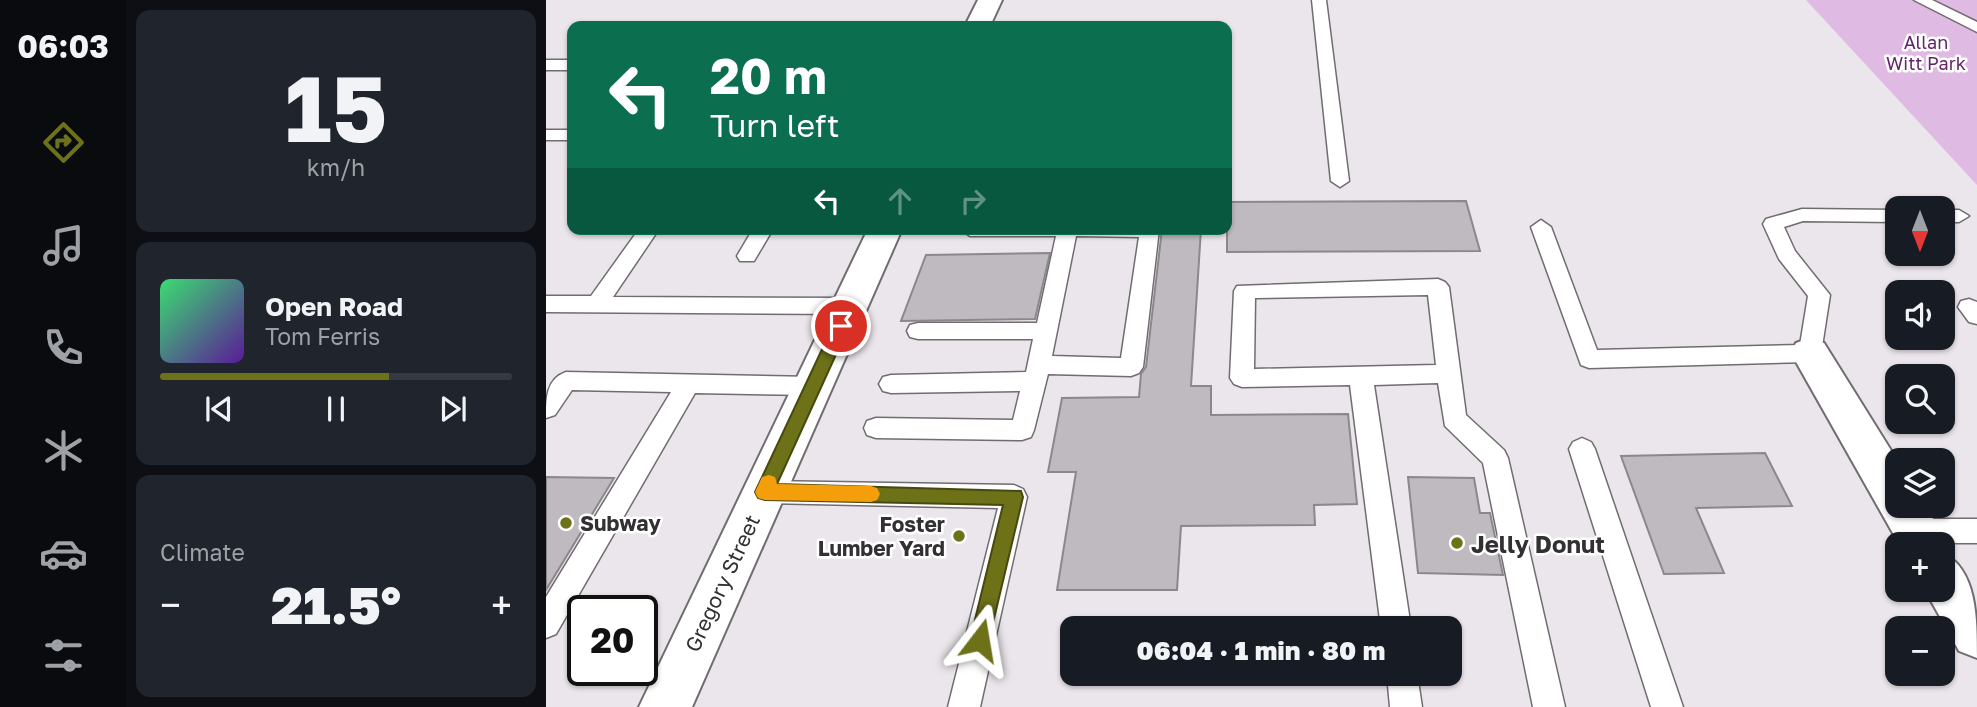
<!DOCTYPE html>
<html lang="en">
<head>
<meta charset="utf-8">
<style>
  :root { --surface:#171b24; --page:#20242c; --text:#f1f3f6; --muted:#9ea1a6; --line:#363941; --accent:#6d7118 }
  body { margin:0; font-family:"Golos Text",sans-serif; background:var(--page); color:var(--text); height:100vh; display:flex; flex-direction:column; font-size:26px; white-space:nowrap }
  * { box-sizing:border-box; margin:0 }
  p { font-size:23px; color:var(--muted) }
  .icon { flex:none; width:38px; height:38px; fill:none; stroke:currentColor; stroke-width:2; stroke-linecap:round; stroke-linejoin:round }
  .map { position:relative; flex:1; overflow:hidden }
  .side { display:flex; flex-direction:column; gap:10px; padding:10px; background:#0d0f14; width:420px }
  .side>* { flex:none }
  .banner { position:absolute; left:21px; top:21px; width:665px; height:214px; border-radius:14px; box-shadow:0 2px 5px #0004; background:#0b6e4f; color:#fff; overflow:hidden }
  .needle { width:46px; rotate:180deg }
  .fabs { position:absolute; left:1339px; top:196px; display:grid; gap:14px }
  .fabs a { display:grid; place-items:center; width:70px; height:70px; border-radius:14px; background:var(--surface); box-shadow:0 2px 5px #0004; font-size:35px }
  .speed { position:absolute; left:21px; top:595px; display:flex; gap:14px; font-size:35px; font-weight:700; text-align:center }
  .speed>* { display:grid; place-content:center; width:91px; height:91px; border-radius:50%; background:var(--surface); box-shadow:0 2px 5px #0004; line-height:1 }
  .speed .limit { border:4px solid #111; border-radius:10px; background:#fff; color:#111 }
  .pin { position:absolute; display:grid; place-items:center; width:60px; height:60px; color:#fff; margin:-30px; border:4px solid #fff; border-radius:50%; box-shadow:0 2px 7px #0007 }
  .me { position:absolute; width:77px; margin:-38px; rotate:14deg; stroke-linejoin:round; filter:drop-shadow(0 0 5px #0008) }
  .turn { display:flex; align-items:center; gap:24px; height:147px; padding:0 28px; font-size:32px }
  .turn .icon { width:91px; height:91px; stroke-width:2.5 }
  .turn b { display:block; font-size:49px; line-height:60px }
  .lanes { display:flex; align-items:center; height:66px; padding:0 28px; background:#0003; justify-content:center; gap:35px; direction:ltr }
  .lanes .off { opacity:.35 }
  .big { font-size:52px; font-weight:800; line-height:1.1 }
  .side .card { flex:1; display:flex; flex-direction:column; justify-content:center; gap:10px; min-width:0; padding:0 24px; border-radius:14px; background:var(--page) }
  .side .dial { align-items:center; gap:0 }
  .dial b { font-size:91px; line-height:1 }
  .song { display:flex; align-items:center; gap:21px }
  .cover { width:84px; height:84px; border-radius:10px; background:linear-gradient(135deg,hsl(140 70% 55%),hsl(270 70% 35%)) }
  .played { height:7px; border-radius:4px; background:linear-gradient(90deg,var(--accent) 65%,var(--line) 65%) }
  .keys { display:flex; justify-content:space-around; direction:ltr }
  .heat { display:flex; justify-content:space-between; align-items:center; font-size:38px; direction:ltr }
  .trip { position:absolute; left:514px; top:616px; width:402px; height:70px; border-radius:14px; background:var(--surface); box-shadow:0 2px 5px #0004; font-weight:800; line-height:70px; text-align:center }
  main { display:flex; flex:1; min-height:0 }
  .dock { display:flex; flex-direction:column; width:126px; justify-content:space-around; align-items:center; background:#090b0e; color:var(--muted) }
  .dock .icon { width:49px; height:49px }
  .dock .selected { color:var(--accent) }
  .dock b { font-size:32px; color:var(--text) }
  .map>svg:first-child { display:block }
</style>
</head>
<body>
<main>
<nav class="dock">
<b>06:03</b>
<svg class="icon selected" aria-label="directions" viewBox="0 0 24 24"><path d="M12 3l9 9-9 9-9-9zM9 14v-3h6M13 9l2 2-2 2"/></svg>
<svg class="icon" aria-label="music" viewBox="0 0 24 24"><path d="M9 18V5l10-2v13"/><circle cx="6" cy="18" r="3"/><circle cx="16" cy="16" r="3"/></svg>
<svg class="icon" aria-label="phone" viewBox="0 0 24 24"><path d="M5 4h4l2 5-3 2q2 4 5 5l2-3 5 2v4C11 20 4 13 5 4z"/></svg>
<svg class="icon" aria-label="climate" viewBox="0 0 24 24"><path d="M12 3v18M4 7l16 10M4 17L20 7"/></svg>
<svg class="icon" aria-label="car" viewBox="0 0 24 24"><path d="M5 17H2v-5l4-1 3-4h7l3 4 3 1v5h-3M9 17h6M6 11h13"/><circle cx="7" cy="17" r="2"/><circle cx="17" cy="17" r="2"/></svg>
<svg class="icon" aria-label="filters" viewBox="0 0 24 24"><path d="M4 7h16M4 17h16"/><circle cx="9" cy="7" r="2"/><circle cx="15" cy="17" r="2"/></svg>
</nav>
<section class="side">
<div class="card dial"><b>15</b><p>km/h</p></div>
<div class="card">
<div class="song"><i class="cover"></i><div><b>Open Road</b><p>Tom Ferris</p></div></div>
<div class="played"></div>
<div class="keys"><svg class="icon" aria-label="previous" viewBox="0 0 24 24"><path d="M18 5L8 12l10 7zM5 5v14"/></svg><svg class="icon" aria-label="pause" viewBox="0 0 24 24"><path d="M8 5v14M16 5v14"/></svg><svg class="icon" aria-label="next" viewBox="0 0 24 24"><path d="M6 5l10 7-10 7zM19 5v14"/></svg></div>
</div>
<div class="card"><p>Climate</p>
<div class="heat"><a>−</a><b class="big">21.5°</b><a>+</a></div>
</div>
</section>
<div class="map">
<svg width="1431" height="707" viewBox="0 0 1431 707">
  <rect width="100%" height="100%" fill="#ebe6eb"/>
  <path fill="#dfbae3" d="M1260 0H1431V185Z"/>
  <path fill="#bebabf" stroke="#8c878c" stroke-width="2" d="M920 201 934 251 681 252V202Z
    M616 229H655L645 386H665V415L802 414 811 504 768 505 769 525 635 526 631 590H511L530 472H502L516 398 593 397 595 374 600 367Z
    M504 253 489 319 355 321 380 255Z
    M1219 453 1246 506 1150 508 1178 573 1118 574 1075 456Z
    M0 477 68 478 0 590Z
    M862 477 928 478 934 513H944L957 575 872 573Z"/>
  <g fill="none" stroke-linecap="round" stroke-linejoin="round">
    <defs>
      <path id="lane" d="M766 0H780L803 181 794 187 785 181Z
        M1368 0H1386L1431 22V32Z
        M0 60H26V70H0Z
        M0 130H26V140H0Z
        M1256 209 1351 210V222L1257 221 1238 227 1249 251 1284 295 1275 353 1272 359 1264 362 1043 368 1035 365 985 227 995 220 1005 227 1051 350 1254 345 1262 296 1233 259 1217 224 1220 219Z
        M1396 210H1413L1423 216 1413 222H1396Z
        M93 229H113L67 297 304 298 312 300 315 306 312 312 304 314 0 312V296H45Z
        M207 229H227L208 261H194L191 256Z
        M414 229H613L597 367 593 373 585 376 502 374 488 430 485 437 476 440 330 438 321 435 318 428 321 421 330 418 467 420 474 391 345 393 337 391 333 384 337 377 345 375 480 372 487 339H372L364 337 361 331 364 325 372 323H491L510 236H424ZM530 236 593 237 575 358 506 356Z
        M892 279 899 282 903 287 920 415 958 450 962 458 1019 707H987L937 463 899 426 892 383 828 385 865 628H835L804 385 696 387 688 384 684 378 688 291 691 286ZM882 295 890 365 708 369 709 298Z
        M1423 299 1431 302V324L1423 322 1412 307 1415 301Z
        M20 372 267 377 275 379 279 386 275 393 267 395 149 393 10 634 0 638V597L125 392 26 390 9 415 0 418C0 399 0 379 20 372Z
        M1036 438 1045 442 1049 449 1137 707H1105L1023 449 1027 442Z
        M219 481 468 485 477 489 481 497 434 707H402L452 508 219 503 210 500 206 492 210 484Z
        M1370 519H1431V543H1370L1360 540 1356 531 1360 522Z
        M841 674H871L876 707H844Z"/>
      <path id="street" d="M432 0H456L444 26H419Z
        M322 229H356L146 707H93Z
        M1264 338 1278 343 1351 460V506H1380L1401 544 1397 553C1431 570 1431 618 1431 658L1413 651 1379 590H1396V544H1353L1245 353 1250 343Z"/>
    </defs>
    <use href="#lane" stroke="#706c70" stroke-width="3"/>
    <use href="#street" stroke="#706c70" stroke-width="4"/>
    <use href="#lane" fill="#fff" fill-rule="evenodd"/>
    <use href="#street" fill="#fff" fill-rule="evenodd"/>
  </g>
  <path fill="#6d7118" stroke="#474910" stroke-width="2" d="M295 320 303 326 231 484 475 491 477 497 441 648 434 651 427 648 424 640 457 505 219 500 212 498 209 492 287 326Z"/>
  <path fill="#f59e0b" d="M223 475 229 477 231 484 325 486 331 488 334 494 331 500 325 502 219 500 212 498 209 492 216 477Z"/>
  <g fill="#6d7118" stroke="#fff" stroke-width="2.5">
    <circle cx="20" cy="523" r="7"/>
    <circle cx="413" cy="536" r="7"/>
    <circle cx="911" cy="543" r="7"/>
  </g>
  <g text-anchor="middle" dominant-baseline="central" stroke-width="5" stroke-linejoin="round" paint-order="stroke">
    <g font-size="18" fill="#63266c" stroke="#fff">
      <text x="1380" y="42">Allan<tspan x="1380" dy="21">Witt Park</tspan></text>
    </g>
    <g font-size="21" font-weight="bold" fill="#323032" stroke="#fff" text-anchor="start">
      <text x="34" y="523">Subway</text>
      <text x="399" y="524" text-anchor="end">Foster<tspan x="399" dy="24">Lumber Yard</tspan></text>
    </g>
    <g font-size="21" fill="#323032" stroke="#fff">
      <text transform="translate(176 583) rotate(-65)">Gregory Street</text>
    </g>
    <g font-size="24" font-weight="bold" fill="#323032" stroke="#fff" text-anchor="start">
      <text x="925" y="543">Jelly Donut</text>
    </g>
  </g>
</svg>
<div class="fabs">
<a><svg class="needle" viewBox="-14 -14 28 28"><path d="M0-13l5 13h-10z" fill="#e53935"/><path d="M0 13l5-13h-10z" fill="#9ea1a6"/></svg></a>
<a><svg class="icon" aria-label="sound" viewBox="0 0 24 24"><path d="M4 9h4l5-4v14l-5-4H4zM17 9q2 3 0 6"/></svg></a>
<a><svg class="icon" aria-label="search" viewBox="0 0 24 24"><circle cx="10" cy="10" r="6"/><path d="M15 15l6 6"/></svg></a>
<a><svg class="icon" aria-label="layers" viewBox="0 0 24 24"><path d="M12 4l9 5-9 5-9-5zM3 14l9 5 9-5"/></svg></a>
<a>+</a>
<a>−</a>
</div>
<div class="speed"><div class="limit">20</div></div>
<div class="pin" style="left:295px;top:326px;background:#d93025"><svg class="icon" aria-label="arrive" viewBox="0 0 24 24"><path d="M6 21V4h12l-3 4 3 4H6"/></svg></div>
<svg class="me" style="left:434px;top:640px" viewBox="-20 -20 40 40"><path d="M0-17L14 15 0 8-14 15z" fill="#6d7118" stroke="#fff" stroke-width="4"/></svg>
<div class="trip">06:04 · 1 min · 80 m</div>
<div class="banner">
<div class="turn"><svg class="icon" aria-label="left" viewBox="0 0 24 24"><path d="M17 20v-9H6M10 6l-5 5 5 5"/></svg><div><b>20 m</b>Turn left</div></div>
<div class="lanes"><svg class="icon" aria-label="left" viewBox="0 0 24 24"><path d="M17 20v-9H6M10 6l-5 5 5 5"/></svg><svg class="icon off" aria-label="ahead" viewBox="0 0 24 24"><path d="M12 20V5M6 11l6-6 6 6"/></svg><svg class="icon off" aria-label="right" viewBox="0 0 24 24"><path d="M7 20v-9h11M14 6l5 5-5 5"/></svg></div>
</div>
</div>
</main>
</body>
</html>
